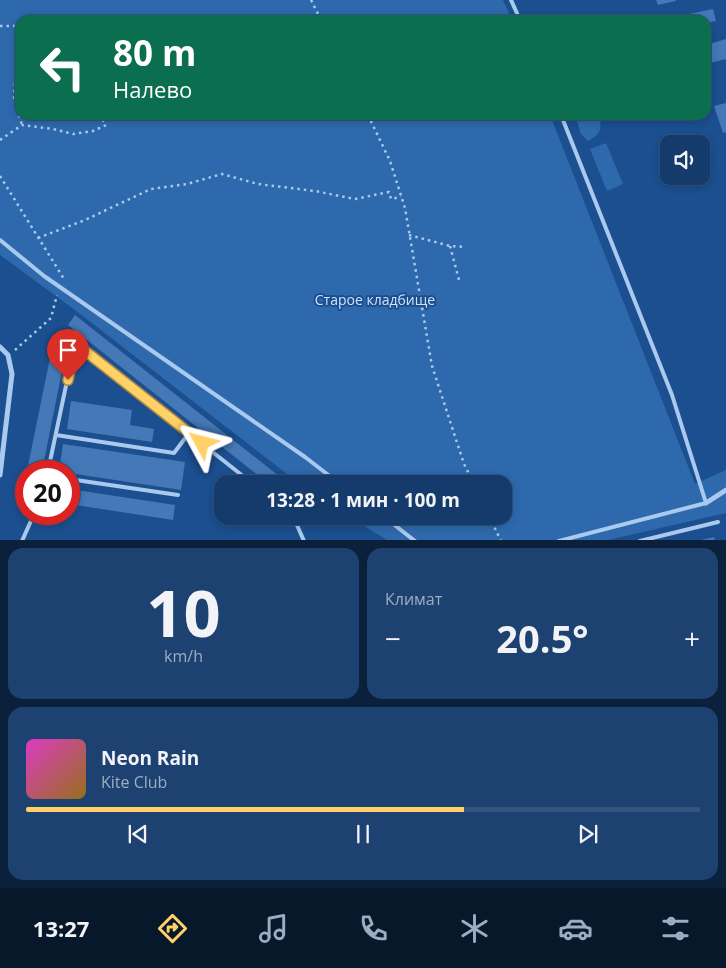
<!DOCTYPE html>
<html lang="ru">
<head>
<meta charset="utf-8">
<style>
  :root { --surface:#143b6b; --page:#1d4271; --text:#f1f3f6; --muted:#9dadc1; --line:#33557e; --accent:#ffd166 }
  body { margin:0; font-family:"Open Sans",sans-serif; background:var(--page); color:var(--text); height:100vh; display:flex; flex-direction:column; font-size:19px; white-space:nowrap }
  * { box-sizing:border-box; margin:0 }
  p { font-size:16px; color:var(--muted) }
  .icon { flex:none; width:28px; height:28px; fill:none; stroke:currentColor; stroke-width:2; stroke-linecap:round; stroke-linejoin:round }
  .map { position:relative; height:540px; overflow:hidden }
  .drawer { display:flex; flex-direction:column; gap:8px; padding:8px; background:#0b203b; flex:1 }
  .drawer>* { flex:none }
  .hud { position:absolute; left:15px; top:15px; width:696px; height:105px; border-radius:15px; box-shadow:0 2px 8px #0003,0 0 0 1px var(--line); background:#0b6e4f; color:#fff; overflow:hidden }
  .buttons { position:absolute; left:660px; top:135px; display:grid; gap:10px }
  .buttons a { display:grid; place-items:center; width:50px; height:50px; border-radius:10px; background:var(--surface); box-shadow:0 2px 8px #0003,0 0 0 1px var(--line); font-size:25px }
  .speed { position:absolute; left:15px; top:460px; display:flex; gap:10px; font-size:25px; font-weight:700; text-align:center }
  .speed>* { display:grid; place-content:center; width:65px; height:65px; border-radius:50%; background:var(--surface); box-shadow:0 2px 8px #0003,0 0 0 1px var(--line); line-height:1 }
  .speed .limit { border:8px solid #d22; background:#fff; color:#111 }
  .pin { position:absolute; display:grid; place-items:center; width:42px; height:42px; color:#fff; margin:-51px -21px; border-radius:50% 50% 50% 0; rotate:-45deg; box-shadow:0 0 5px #0007 }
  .pin .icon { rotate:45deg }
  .me { position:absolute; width:55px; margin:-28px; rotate:308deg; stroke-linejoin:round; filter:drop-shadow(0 0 4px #0008) }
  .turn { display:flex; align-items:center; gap:18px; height:105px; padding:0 15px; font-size:22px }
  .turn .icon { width:65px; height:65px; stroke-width:2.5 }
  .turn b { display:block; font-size:35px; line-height:42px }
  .big { font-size:38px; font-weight:700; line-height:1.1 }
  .drawer .widget { flex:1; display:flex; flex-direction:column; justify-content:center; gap:8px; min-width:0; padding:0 18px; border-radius:15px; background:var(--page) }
  .drawer .dial { align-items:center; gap:0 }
  .dial b { font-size:65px; line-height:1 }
  .song { display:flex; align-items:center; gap:15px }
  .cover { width:60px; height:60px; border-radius:8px; background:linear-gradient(135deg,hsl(310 70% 55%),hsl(40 70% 35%)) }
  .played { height:5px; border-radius:2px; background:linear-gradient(90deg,var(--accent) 65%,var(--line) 65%) }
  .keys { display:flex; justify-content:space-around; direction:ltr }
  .heat { display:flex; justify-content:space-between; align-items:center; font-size:28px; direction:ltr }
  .drawer .tiles { flex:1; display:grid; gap:8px; grid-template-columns:1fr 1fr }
  .widget:last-child { grid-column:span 2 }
  .trip { position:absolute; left:214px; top:475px; width:298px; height:50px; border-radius:15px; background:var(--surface); box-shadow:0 2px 8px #0003,0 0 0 1px var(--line); font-weight:700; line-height:50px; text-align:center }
  .menu { display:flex; height:80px; justify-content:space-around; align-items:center; background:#08182b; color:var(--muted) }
  .menu .icon { width:35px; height:35px }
  .menu .selected { color:var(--accent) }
  .menu b { font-size:22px; color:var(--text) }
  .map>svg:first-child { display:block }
</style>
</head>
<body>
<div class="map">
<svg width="726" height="541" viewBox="0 0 726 541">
  <rect width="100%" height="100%" fill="#1b4f8f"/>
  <path fill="#2e69ad" d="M0 0H503L512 20H20V115H550L695 484 726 470V513L608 540H387L348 516H502V484H300L75 310 0 255Z
    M575 115H599C602 129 601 134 588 141L581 134Z
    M606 143 623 184 607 191 590 149Z"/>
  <path fill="#4478b7" d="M656 0H676V1L658 5Z
    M713 9 716 21 706 23V20H691L689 14Z
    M726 39V59L706 64V45Z
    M726 103V132L723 133 714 106Z
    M75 315 289 484H269L68 325Z
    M53 343 67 346 42 471H27Z
    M71 401 132 410 130 425 154 429 152 442 67 429Z
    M63 444 185 462 181 490 69 473V471H59Z
    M25 479H26V492L23 491Z
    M69 489 175 505 173 520 69 504Z
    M714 537 715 541H701V540Z"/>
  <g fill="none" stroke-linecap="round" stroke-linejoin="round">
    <path stroke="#a9c9ee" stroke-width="2.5" stroke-dasharray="2.5 4" stroke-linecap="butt" d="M311 0 321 20
      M84 20 102 16
      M0 26H20
      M20 81 15 82 14 99 22 125
      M368 115 390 161 405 208 432 366 464 464 474 484
      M0 140 22 125 53 129 73 134 93 131 106 125 100 116
      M0 176 64 279
      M409 235 450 246 466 247
      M38 238 85 220 151 189 187 184 222 174 258 184 315 191 355 199 389 192 391 199 401 197
      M450 246 459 280
      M15 350 51 318 57 295
      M489 516 501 541"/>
    <path stroke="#a9c9ee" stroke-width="4" d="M511 0 520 20
      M0 240 44 276 305 457 340 484
      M56 435 174 453 189 433
      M48 471 75 343 253 484
      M69 479 178 495
      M293 516 304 541
      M383 516 415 541
      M22 541 34 514
      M559 541 706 503 672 395 561 115
      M640 541 718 522"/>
    <path stroke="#a9c9ee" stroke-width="5" d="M0 347 8 355 12 374 0 475
      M706 503 726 490"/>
  </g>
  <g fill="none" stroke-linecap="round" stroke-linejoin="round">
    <defs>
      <path id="route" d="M68 380 75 343 202 443"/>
    </defs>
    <use href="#route" stroke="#a68842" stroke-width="12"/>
    <use href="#route" stroke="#ffd166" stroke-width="9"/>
  </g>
  <g text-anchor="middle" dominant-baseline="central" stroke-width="4" stroke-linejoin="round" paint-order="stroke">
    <g font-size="14" fill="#cfe3fa" stroke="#1b4f8f">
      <text x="375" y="299">Старое кладбище</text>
    </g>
  </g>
</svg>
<div class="buttons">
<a><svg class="icon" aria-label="sound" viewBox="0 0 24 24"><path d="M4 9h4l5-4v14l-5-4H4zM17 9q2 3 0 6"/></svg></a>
</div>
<div class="speed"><div class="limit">20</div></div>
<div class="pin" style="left:68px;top:380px;background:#d93025"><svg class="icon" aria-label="arrive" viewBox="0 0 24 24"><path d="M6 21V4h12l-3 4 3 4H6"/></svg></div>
<svg class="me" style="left:202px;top:443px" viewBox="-20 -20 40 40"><path d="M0-17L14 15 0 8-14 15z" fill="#ffd166" stroke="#fff" stroke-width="4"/></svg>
<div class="trip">13:28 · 1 мин · 100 m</div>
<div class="hud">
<div class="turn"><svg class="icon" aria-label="left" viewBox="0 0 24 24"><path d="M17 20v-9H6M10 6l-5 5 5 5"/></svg><div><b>80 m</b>Налево</div></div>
</div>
</div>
<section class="drawer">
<div class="tiles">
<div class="widget dial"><b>10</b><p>km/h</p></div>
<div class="widget"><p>Климат</p>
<div class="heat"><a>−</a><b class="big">20.5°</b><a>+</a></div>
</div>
<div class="widget">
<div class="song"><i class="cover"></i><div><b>Neon Rain</b><p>Kite Club</p></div></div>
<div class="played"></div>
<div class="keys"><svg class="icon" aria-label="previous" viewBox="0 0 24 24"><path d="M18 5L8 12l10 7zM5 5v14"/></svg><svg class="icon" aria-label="pause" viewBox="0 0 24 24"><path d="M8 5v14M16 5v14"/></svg><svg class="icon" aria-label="next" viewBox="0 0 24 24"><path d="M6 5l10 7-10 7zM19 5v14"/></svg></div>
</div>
</div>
</section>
<nav class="menu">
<b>13:27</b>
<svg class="icon selected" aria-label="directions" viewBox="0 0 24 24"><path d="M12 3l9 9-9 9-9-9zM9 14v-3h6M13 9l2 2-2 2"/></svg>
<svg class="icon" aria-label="music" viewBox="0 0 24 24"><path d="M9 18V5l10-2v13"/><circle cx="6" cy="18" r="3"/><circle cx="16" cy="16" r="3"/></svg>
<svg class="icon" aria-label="phone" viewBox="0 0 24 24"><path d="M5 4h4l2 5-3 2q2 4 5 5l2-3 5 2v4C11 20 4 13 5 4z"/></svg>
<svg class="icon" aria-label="climate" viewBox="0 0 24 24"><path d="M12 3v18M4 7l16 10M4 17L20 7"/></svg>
<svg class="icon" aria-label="car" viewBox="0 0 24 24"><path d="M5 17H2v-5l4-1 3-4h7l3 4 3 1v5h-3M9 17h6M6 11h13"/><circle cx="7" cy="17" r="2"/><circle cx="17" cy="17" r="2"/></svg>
<svg class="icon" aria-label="filters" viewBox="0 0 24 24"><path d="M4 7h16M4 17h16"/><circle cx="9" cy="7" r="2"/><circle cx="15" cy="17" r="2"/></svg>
</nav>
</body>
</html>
